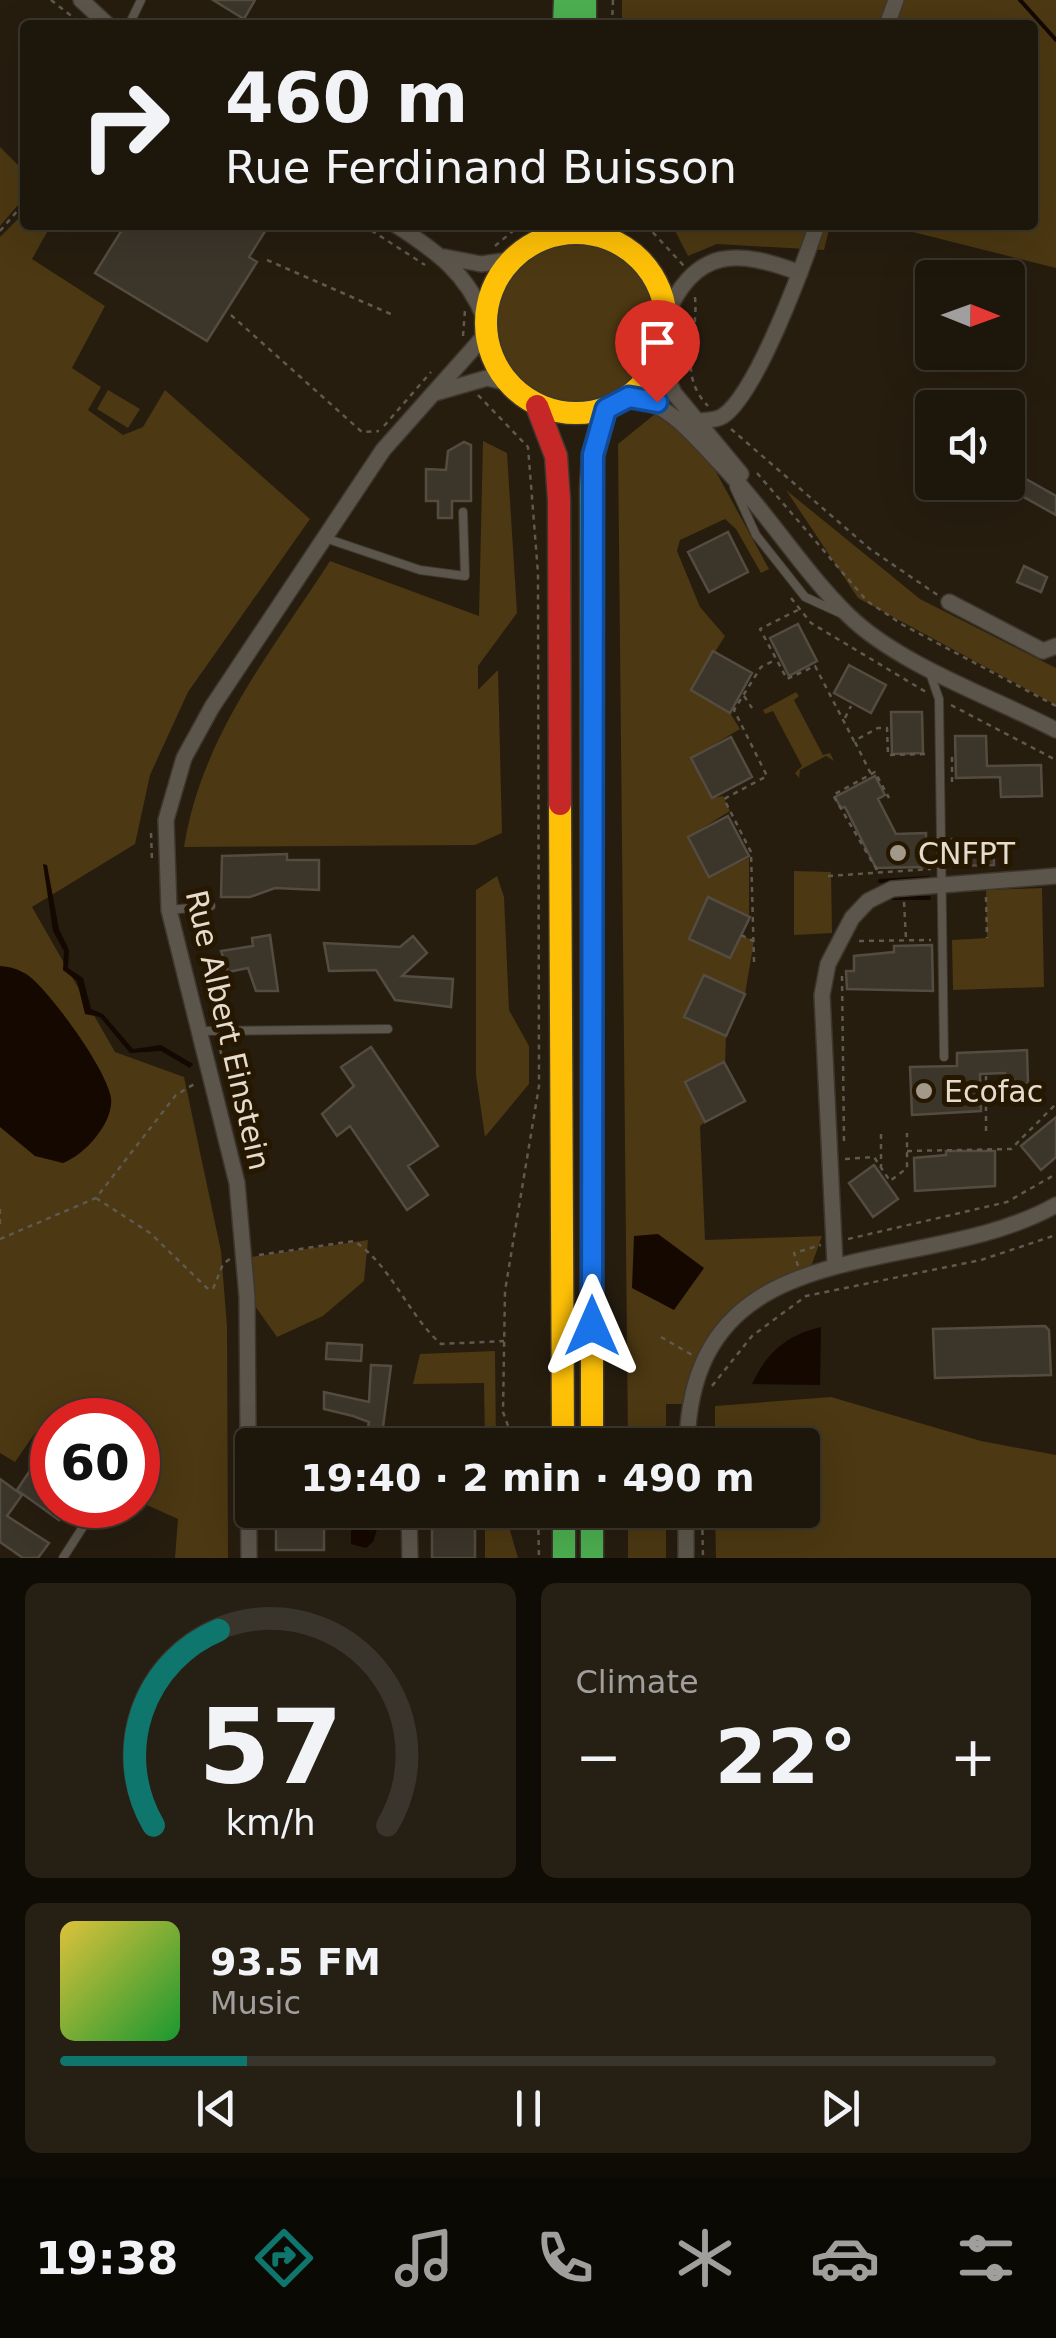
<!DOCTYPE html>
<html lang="en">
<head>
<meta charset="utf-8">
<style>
  :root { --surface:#1c160b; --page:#251f14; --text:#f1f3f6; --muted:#a09f9d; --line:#3a352c; --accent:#0f766e }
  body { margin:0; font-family:"DejaVu Sans",sans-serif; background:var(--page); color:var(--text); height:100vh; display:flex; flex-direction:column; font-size:38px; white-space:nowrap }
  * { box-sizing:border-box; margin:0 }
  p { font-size:32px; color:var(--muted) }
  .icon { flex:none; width:55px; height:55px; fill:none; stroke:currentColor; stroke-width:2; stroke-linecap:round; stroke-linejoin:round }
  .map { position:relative; height:1558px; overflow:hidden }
  .panel { display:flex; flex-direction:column; gap:25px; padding:25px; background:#0f0c06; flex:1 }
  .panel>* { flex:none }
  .hud { position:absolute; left:20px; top:20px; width:1018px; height:210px; border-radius:10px; box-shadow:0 10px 40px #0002,0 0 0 2px var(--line); background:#1c160b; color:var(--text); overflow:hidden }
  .needle { width:65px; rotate:91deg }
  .tools { position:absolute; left:915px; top:260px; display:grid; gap:20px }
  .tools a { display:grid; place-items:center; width:110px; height:110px; border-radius:10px; background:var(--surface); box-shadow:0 10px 40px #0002,0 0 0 2px var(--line); font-size:50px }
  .speed { position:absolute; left:30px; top:1398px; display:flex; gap:20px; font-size:50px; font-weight:700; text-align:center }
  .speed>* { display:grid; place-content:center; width:130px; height:130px; border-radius:50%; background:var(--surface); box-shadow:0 10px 40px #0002,0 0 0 2px var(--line); line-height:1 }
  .speed .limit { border:15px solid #d22; background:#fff; color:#111 }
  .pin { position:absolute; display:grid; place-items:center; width:85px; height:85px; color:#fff; margin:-102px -42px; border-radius:50% 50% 50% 0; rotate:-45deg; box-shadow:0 0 10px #0007 }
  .pin .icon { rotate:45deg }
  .me { position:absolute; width:110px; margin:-55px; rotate:0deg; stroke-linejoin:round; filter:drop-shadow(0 0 8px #0008) }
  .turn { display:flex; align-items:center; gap:35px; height:210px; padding:0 40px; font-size:45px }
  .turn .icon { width:130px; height:130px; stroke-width:2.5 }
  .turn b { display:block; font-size:70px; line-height:85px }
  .big { font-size:75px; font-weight:700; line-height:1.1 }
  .panel .tile { flex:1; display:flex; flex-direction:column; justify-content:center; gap:15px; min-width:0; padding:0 35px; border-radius:15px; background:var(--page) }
  .panel .dial { align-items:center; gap:0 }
  .dial svg { height:260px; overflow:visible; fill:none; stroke:var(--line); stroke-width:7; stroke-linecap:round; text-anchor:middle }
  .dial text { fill:var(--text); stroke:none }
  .song { display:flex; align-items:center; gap:30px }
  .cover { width:120px; height:120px; border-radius:15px; background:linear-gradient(135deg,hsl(50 70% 55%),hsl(130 70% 35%)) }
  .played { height:10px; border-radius:5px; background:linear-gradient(90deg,var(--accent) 20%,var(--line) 20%) }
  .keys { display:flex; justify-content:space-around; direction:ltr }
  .heat { display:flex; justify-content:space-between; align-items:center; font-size:55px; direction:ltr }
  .panel .tiles { flex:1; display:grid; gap:25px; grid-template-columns:1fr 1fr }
  .tile:last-child { grid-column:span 2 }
  .trip { position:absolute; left:235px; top:1428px; width:585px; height:100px; border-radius:10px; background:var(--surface); box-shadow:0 10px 40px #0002,0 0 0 2px var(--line); font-weight:700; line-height:100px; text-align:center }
  .tab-bar { display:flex; height:160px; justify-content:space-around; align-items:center; background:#0b0904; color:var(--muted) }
  .tab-bar .icon { width:70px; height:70px }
  .tab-bar .on { color:var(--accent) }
  .tab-bar b { font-size:45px; color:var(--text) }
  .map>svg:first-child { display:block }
</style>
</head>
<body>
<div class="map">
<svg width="1056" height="1558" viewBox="0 0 1056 1558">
  <rect width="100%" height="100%" fill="#261d0f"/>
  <path fill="#4c3812" d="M622 0H1056V268L885 225H1032V25H622Z
    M0 147 25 172V197L0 226Z
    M25 212V225H51L32 259 105 306 72 368 101 387 88 410 123 435 143 427 165 390 310 519 188 692 150 775 135 844 32 907 115 1052 184 1077 221 1251 227 1326 228 1558H175L178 1519 138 1501V1420H52V1446L35 1433 15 1462 0 1453V237Z
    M672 225H830L824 250 717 244 688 256Z
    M495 322a80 80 0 1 1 160 0a80 80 0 1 1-160 0Z
    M108 390 140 409 128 428 97 409Z
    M660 410 715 470 769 569 761 573 736 529 725 519 680 540 677 551 700 607 725 636 691 690 730 713 740 729 691 758 712 798 723 796 730 811 688 837 709 876 749 858V917L708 898 689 939 730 958 741 935 754 941 745 994 703 976 685 1017 726 1036 725 1064 685 1083 705 1122 700 1126 705 1240 822 1236 812 1264 726 1321 684 1404H666V1445H628L618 444Z
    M483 441 507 453 517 613 478 666V690L498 670 502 833 475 845 184 847C202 735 270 654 330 561L479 616Z
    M786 490 920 599 1056 668V705L858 598Z
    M796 692 799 696 794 700 823 755 830 753 834 761 826 756 800 770 799 778 795 773 802 766 773 711 765 714 763 710Z
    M794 871 831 872 832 933 794 935Z
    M497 876 504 897 509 1010 529 1046V1084L485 1137 476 1075V890Z
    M1042 888 1044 987 953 990 952 940 987 938 986 890Z
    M368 1240 364 1281 323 1316 277 1337 255 1306 251 1257Z
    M495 1351 496 1445H485L484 1383 413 1384 420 1354Z
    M831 1397 981 1441 1056 1455V1558H716L715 1510H802V1445H715V1406Z
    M485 1510H504L518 1558H485Z
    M628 1510H666V1558H628Z"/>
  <path fill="#150801" d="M43 864 47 865 59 929 69 950 68 968 83 978 91 1009 103 1014 133 1049 161 1045 193 1064 190 1068 161 1051 130 1053 100 1017 85 1014 77 981 63 970 64 951 53 931Z
    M0 966C11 967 19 969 29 976 51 993 107 1070 111 1098 114 1122 85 1155 63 1163L35 1156 0 1127Z
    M658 1234 704 1268 674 1310 632 1288 634 1236Z
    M821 1327 820 1385 752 1384C767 1352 787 1335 821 1327Z
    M351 1510H383L373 1542 366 1548 351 1544Z"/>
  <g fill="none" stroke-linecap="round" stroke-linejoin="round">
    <path stroke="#150801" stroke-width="4" d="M1020 0 1056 40
      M880 881 928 878
      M893 898H929"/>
  </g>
  <path fill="#3c352a" stroke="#544c41" stroke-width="2.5" d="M213 0H255L244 19Z
    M125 225H269L249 257 257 262 207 341 95 273Z
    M464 442 471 445V501H452V518H438V501H426V469L446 470 448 451Z
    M1019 475 1056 496V515L1011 490Z
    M728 532 748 572 709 592 688 552Z
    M1024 566 1047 577 1041 592 1017 582Z
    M798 624 817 661 789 676 770 638Z
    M713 651 752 673 730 713 691 690Z
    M849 665 886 685 871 713 834 693Z
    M891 712H922L923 753 892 754Z
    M955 736H986L987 766 1041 765 1042 796 1001 797 1000 777 956 778Z
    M731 737 752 777 712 798 691 758Z
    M875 776 885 795 878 799 896 834 926 833V867L876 868 845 807 841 808 835 797Z
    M728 816 749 856 709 877 688 837Z
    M952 839 993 840 994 865 952 866Z
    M287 854V860H319V890L275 888 250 897H221L222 856Z
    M708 897 750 917 730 958 689 939Z
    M270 935 278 991H256L248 968 228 972 221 951 253 946 252 938Z
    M413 936 427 953 402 976 453 979 451 1007 395 1000 376 970 329 971 324 943 400 947Z
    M932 945 933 991 847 989 846 971H854V956L894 952V946Z
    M704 975 745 994 726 1036 684 1017Z
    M371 1047 438 1146 408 1166 428 1195 407 1210 350 1126 337 1136 322 1114 354 1086 341 1067Z
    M1027 1050 1028 1084H1006L1005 1073 980 1074 981 1111 912 1115 910 1067 957 1066V1053Z
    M724 1062 745 1101 705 1122 685 1082Z
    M1056 1117V1157L1041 1170 1021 1146Z
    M946 1151H995V1186L915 1191 914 1158 946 1155Z
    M874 1165 898 1199 873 1217 849 1183Z
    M1045 1326 1049 1330 1051 1375 935 1378 933 1329Z
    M327 1343 362 1345 361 1361 326 1359Z
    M371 1365 391 1366 383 1427H368L369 1422 353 1416 324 1409V1392L369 1402Z
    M35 1463 52 1475V1505H70L59 1520 17 1490Z
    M0 1479 22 1495 7 1516 49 1543 38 1558H23L0 1542Z
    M276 1510H324V1550H276Z
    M432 1510H475V1558H432Z"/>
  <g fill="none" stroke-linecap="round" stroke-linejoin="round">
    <defs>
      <path id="lane" d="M129 25 141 0
        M734 487 756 535 805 597 840 613
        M325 538 420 570 465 576 463 512
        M930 673 939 699 944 1057
        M169 910 211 906
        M200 1031 388 1029
        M63 1558 97 1505"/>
      <path id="street" d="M81 0 108 25
        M887 25 896 0
        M396 225C437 252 466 272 485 319
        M445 257 481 264 510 260
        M666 316C695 247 737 249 800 273
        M659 359 674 393 741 474
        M435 393 487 378 508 383
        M629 397C672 405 690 432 719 462 766 510 801 569 848 615 899 665 992 697 1056 730
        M700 421C708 420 717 420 723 416 757 393 803 266 817 225
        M949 602 1043 651 1056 646
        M835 1264 822 995 828 964 852 918 868 901 892 889 1056 876
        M687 1445C692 1222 920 1282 1056 1205
        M409 1510 410 1558
        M249 1558 247 1297 237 1183 169 910 166 820 184 758 212 707 383 450 486 334
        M686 1558V1510"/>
      <path id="fast" d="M585 0V25
        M564 25 565 0
        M592 1144 591 489 593 455 606 409
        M564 1510V1558
        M592 1510V1558"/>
      <path id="slow" d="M486 323a90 90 0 1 1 180 0a90 90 0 1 1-180 0Z
        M560 804 563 1445
        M592 1144V1445"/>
      <path id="jam" d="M537 406 556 456 559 500 560 804"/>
    </defs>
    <use href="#lane" stroke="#3e372e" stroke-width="10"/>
    <use href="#street" stroke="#3e372e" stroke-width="18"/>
    <use href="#fast" stroke="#3e372e" stroke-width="25"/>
    <use href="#slow" stroke="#3e372e" stroke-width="25"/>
    <use href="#jam" stroke="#3e372e" stroke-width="25"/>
    <path stroke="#5f5950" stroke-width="2.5" stroke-dasharray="5 5" stroke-linecap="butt" d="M51 0 83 25
      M612 25 613 0
      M363 225 425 265
      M646 225 684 266
      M0 231 25 202
      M495 246 520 225
      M267 260 393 315
      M695 297C699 339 676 373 708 406
      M231 315 362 432 379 431
      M463 336 465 310
      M478 395 528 447 538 573 539 1086 505 1291 503 1412 515 1445
      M384 426 431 372
      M731 429 870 549 939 596
      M757 473 867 601 903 625 1056 706
      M791 598 811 623 926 692
      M798 610 760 629 787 679 815 666 854 741 878 728H887L888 755 928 754
      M744 696 752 708
      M951 705 1056 760
      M845 718 851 706
      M855 742 871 774
      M952 757V784
      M151 833 152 860
      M877 870 833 795 875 772 889 798
      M828 876 931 869
      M986 897 987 938
      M904 902 906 939
      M741 935 753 941
      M859 941 931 940
      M754 962 751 852 724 799 767 776 734 710 761 667 775 660
      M842 976 844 1142
      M218 1040 224 1066
      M988 1104 1005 1076
      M986 1131V1074
      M881 1134V1167
      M907 1151 1011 1149 1056 1104
      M845 1159 874 1157 890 1181 907 1168V1133
      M96 1198 150 1233 207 1288 213 1289 223 1264 231 1258
      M0 1209V1228
      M0 1239 96 1198 176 1095 196 1083
      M848 1239 1007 1202 1056 1174
      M259 1255 354 1241C391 1265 408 1315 441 1344L504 1341
      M798 1266 794 1253 821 1245
      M661 1337 694 1356
      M712 1386 752 1336 806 1296 981 1260 1056 1235
      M538 1510 539 1558
      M702 1510 703 1558"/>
    <use href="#lane" stroke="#5c554b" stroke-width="8"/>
    <use href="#street" stroke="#5c554b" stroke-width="15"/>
    <use href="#fast" stroke="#4caf50" stroke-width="22"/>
    <use href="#slow" stroke="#ffc107" stroke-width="22"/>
    <use href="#jam" stroke="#c62828" stroke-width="22"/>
  </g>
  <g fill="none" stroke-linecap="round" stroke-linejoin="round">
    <defs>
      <path id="route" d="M592 1326 593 455 606 409 629 397 657 402"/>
    </defs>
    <use href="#route" stroke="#114b97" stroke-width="25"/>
    <use href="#route" stroke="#1a73e8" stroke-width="18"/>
  </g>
  <g fill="#a3998a" stroke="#251700" stroke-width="4">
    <circle cx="898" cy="853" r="10"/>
    <circle cx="924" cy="1091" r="10"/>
  </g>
  <g text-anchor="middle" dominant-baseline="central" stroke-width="10" stroke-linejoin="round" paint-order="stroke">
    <g font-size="30" fill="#e6dccd" stroke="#251700" text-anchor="start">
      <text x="918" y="853">CNFPT</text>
      <text x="944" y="1091">Ecofac</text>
    </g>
    <g font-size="30" fill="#e6dccd" stroke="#251700">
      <text transform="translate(228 1030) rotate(77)">Rue Albert Einstein</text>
    </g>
  </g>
</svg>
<div class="tools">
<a><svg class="needle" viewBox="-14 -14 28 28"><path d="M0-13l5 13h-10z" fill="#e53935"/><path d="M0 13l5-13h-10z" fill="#a09f9d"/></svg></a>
<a><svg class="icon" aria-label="sound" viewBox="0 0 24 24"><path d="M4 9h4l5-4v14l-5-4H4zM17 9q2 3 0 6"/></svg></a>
</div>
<div class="speed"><div class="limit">60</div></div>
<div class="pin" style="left:657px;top:402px;background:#d93025"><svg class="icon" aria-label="arrive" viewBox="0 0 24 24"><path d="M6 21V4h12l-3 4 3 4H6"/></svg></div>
<svg class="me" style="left:592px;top:1326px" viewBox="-20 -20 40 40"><path d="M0-17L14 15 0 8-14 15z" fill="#1a73e8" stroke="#fff" stroke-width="4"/></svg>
<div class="trip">19:40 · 2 min · 490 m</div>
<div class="hud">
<div class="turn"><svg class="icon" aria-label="right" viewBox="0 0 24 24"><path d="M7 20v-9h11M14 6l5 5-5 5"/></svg><div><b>460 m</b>Rue Ferdinand Buisson</div></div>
</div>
</div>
<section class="panel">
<div class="tiles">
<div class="tile dial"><svg viewBox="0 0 100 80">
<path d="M14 69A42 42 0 1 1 86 69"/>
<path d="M14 69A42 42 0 0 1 34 9" stroke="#0f766e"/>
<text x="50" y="56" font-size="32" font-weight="700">57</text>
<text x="50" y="72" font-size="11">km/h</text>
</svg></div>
<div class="tile"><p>Climate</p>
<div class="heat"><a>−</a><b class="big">22°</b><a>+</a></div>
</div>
<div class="tile">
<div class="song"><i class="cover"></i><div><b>93.5 FM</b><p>Music</p></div></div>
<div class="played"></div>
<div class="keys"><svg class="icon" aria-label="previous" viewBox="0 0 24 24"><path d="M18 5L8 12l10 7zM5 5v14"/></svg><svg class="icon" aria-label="pause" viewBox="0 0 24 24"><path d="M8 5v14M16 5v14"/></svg><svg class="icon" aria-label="next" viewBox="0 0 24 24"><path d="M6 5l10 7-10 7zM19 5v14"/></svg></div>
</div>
</div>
</section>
<nav class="tab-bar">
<b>19:38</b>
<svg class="icon on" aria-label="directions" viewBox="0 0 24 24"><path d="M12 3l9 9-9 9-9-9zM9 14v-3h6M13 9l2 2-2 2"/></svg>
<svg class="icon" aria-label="music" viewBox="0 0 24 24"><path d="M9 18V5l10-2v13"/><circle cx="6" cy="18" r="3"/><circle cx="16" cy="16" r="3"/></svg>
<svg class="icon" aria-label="phone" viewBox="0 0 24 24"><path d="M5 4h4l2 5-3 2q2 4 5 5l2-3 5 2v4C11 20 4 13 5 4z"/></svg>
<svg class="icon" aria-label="climate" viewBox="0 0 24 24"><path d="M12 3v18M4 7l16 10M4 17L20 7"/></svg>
<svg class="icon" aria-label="car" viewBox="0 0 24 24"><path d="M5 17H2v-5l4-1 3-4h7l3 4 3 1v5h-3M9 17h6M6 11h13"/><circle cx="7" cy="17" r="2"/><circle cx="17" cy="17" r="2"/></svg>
<svg class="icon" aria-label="filters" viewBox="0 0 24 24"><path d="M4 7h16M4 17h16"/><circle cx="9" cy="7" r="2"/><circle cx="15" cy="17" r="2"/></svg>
</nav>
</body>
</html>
